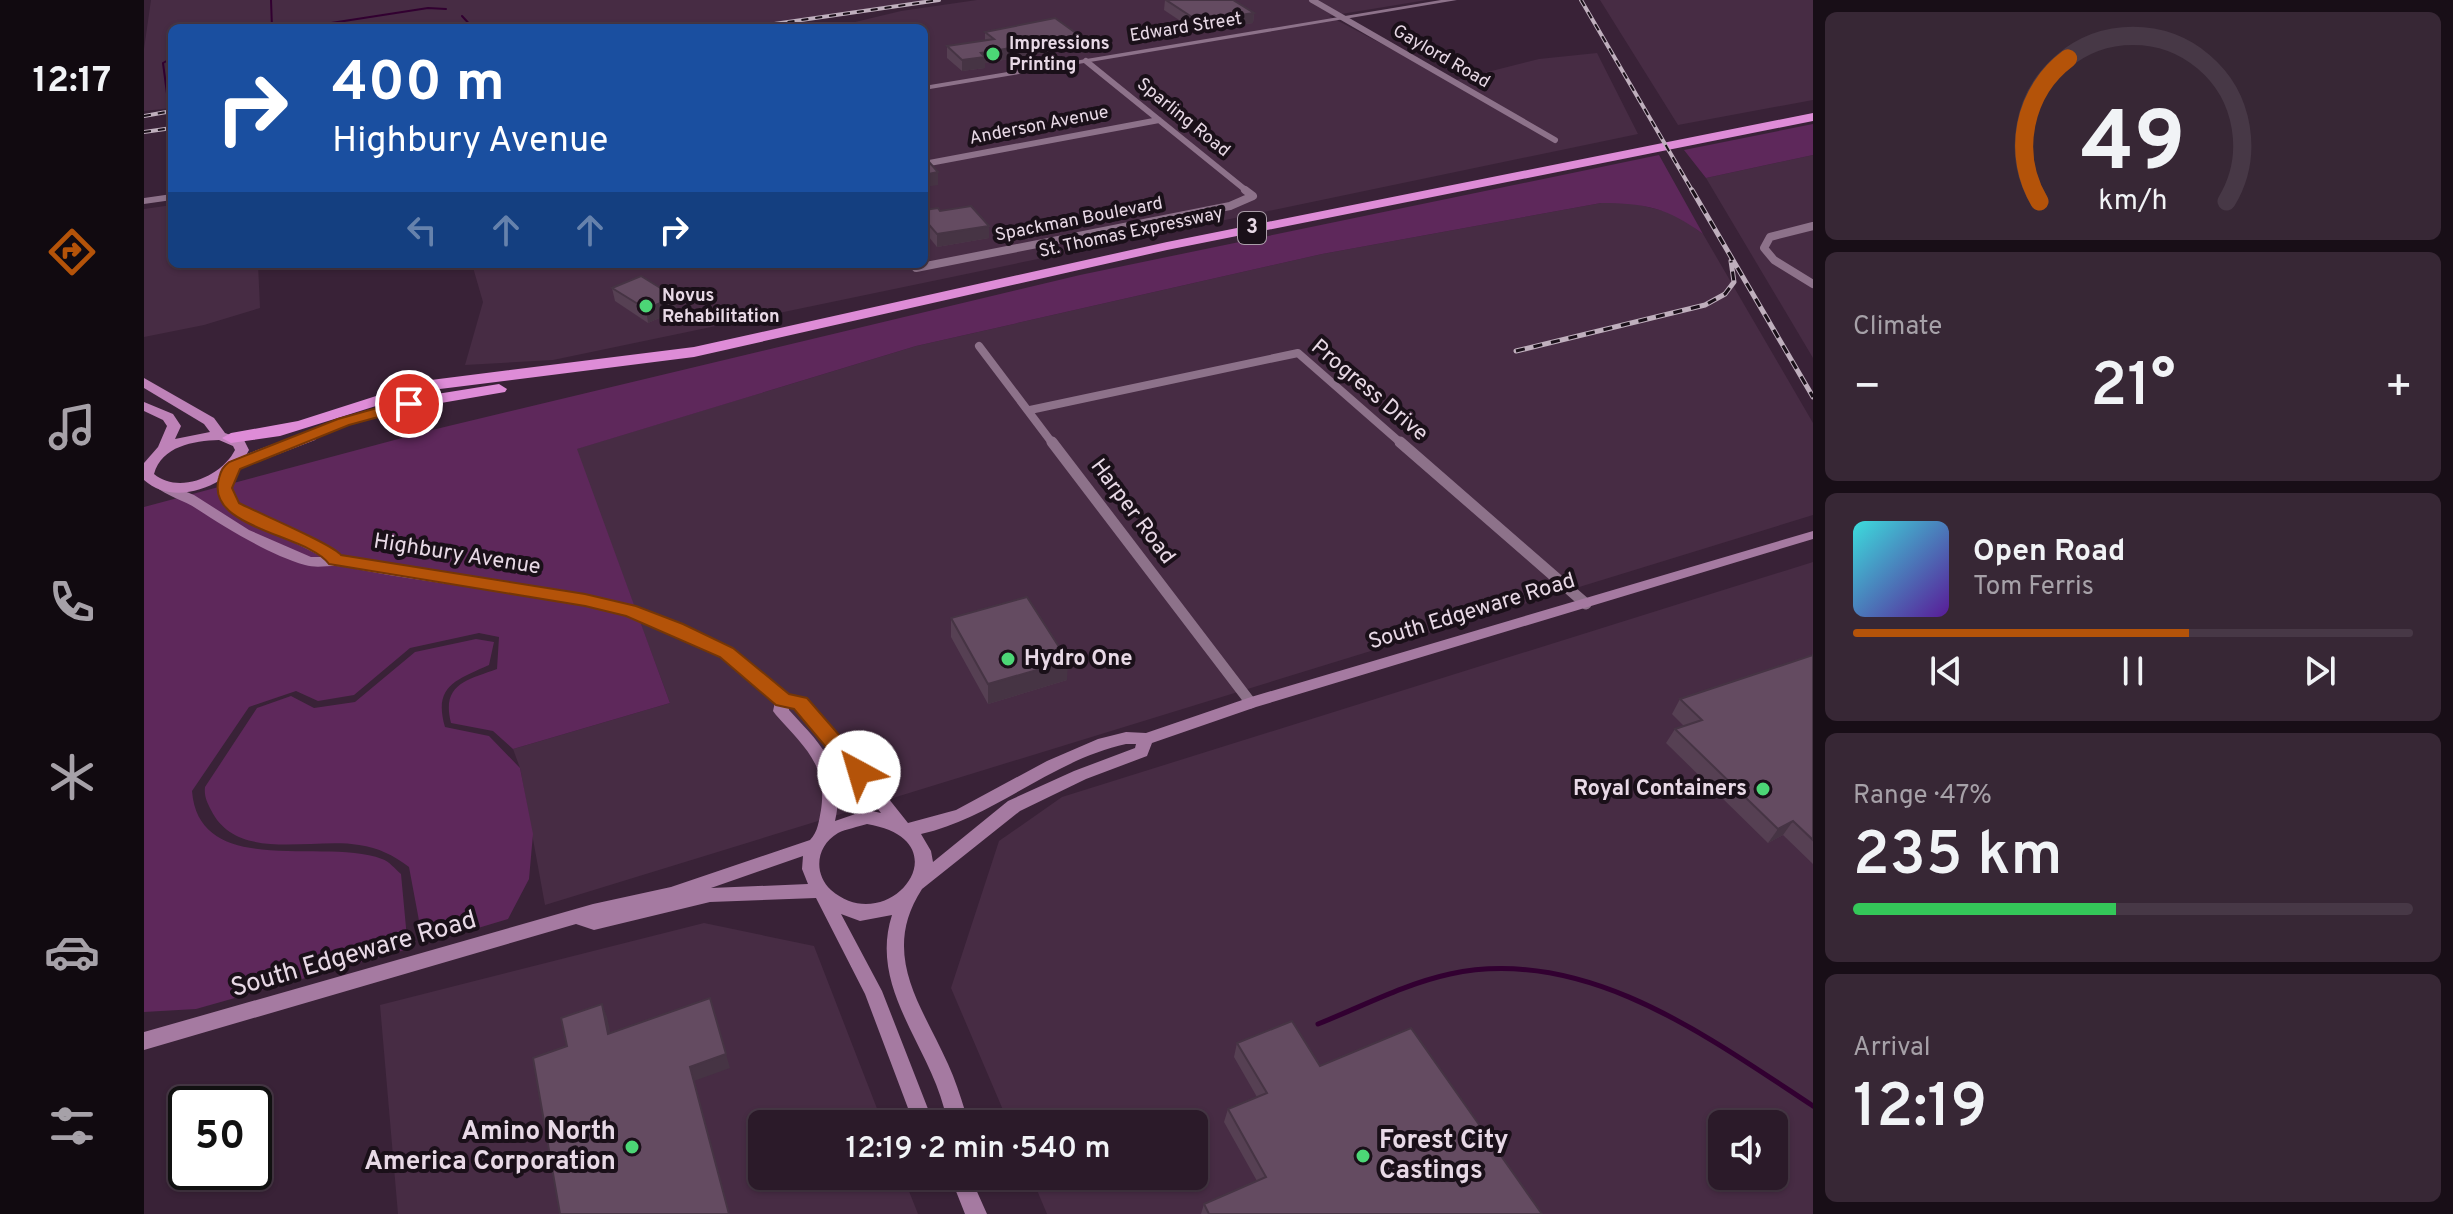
<!DOCTYPE html>
<html lang="en">
<head>
<meta charset="utf-8">
<style>
  :root { --surface:#2b1a29; --page:#372735; --text:#f1f3f6; --muted:#a6a1a8; --line:#473846; --accent:#b45309 }
  body { margin:0; font-family:Overpass,sans-serif; background:var(--page); color:var(--text); height:100vh; display:flex; flex-direction:column; font-size:30px; white-space:nowrap }
  * { box-sizing:border-box; margin:0 }
  p { font-size:26px; color:var(--muted) }
  .icon { flex:none; width:44px; height:44px; fill:none; stroke:currentColor; stroke-width:2; stroke-linecap:round; stroke-linejoin:round }
  .map { position:relative; flex:1; overflow:hidden }
  .drawer { display:flex; flex-direction:column; gap:12px; padding:12px; background:#180e17; width:640px }
  .drawer>* { flex:none }
  .hud { position:absolute; left:24px; top:24px; width:760px; height:244px; border-radius:12px; box-shadow:0 2px 6px #0004,0 0 0 2px var(--line); background:#1a4fa0; color:#fff; overflow:hidden }
  .tools { position:absolute; left:1564px; top:1110px; display:grid; gap:16px }
  .tools a { display:grid; place-items:center; width:80px; height:80px; border-radius:12px; background:var(--surface); box-shadow:0 2px 6px #0004,0 0 0 2px var(--line); font-size:40px }
  .speed { position:absolute; left:24px; top:1086px; display:flex; gap:16px; font-size:40px; font-weight:700; text-align:center }
  .speed>* { display:grid; place-content:center; width:104px; height:104px; border-radius:50%; background:var(--surface); box-shadow:0 2px 6px #0004,0 0 0 2px var(--line); line-height:1 }
  .speed .limit { border:4px solid #111; border-radius:12px; background:#fff; color:#111 }
  .pin { position:absolute; display:grid; place-items:center; width:68px; height:68px; color:#fff; margin:-34px; border:4px solid #fff; border-radius:50%; box-shadow:0 2px 8px #0007 }
  .me { position:absolute; width:88px; margin:-44px; rotate:321deg; stroke-linejoin:round; filter:drop-shadow(0 0 6px #0008) }
  .turn { display:flex; align-items:center; gap:28px; height:168px; padding:0 32px; font-size:36px }
  .turn .icon { width:104px; height:104px; stroke-width:2.5 }
  .turn b { display:block; font-size:56px; line-height:68px }
  .lanes { display:flex; align-items:center; height:76px; padding:0 32px; background:#0003; justify-content:center; gap:40px; direction:ltr }
  .lanes .off { opacity:.35 }
  .big { font-size:60px; font-weight:600; line-height:1.1 }
  .drawer .widget { flex:1; display:flex; flex-direction:column; justify-content:center; gap:12px; min-width:0; padding:0 28px; border-radius:12px; background:var(--page) }
  .drawer .dial { align-items:center; gap:0 }
  .dial svg { height:208px; overflow:visible; fill:none; stroke:var(--line); stroke-width:7; stroke-linecap:round; text-anchor:middle }
  .dial text { fill:var(--text); stroke:none }
  .song { display:flex; align-items:center; gap:24px }
  .cover { width:96px; height:96px; border-radius:12px; background:linear-gradient(135deg,hsl(180 70% 55%),hsl(270 70% 35%)) }
  .played { height:8px; border-radius:4px; background:linear-gradient(90deg,var(--accent) 60%,var(--line) 60%) }
  .keys { display:flex; justify-content:space-around; direction:ltr }
  .heat { display:flex; justify-content:space-between; align-items:center; font-size:44px; direction:ltr }
  .charge { height:12px; border-radius:6px; background:linear-gradient(90deg,#34c759 47%,var(--line) 0) }
  .trip { position:absolute; left:604px; top:1110px; width:460px; height:80px; border-radius:12px; background:var(--surface); box-shadow:0 2px 6px #0004,0 0 0 2px var(--line); font-weight:600; line-height:80px; text-align:center }
  main { display:flex; flex:1; min-height:0 }
  .tabs { display:flex; flex-direction:column; width:144px; justify-content:space-around; align-items:center; background:#110a10; color:var(--muted) }
  .tabs .icon { width:56px; height:56px }
  .tabs .on { color:var(--accent) }
  .tabs b { font-size:36px; color:var(--text) }
  .map>svg:first-child { display:block }
</style>
</head>
<body>
<main>
<nav class="tabs">
<b>12:17</b>
<svg class="icon on" aria-label="directions" viewBox="0 0 24 24"><path d="M12 3l9 9-9 9-9-9zM9 14v-3h6M13 9l2 2-2 2"/></svg>
<svg class="icon" aria-label="music" viewBox="0 0 24 24"><path d="M9 18V5l10-2v13"/><circle cx="6" cy="18" r="3"/><circle cx="16" cy="16" r="3"/></svg>
<svg class="icon" aria-label="phone" viewBox="0 0 24 24"><path d="M5 4h4l2 5-3 2q2 4 5 5l2-3 5 2v4C11 20 4 13 5 4z"/></svg>
<svg class="icon" aria-label="climate" viewBox="0 0 24 24"><path d="M12 3v18M4 7l16 10M4 17L20 7"/></svg>
<svg class="icon" aria-label="car" viewBox="0 0 24 24"><path d="M5 17H2v-5l4-1 3-4h7l3 4 3 1v5h-3M9 17h6M6 11h13"/><circle cx="7" cy="17" r="2"/><circle cx="17" cy="17" r="2"/></svg>
<svg class="icon" aria-label="filters" viewBox="0 0 24 24"><path d="M4 7h16M4 17h16"/><circle cx="9" cy="7" r="2"/><circle cx="15" cy="17" r="2"/></svg>
</nav>
<div class="map">
<svg width="1669" height="1214" viewBox="0 0 1669 1214">
  <rect width="100%" height="100%" fill="#392237"/>
  <path fill="#472c44" fill-rule="evenodd" d="M7 0H786L592 28H28V108L0 111V49Z
    M833 0H1283L1185 16 1308 81 1395 59 1453 53 1494 134 409 360 321 365 339 302 328 264H780V28H686L757 11Z
    M1456 0H1669V100L1534 125Z
    M1669 155V358L1562 178Z
    M1457 203H1488L1532 214 1559 234 1669 423V515L401 905 376 768 369 749 526 703 432 449 772 346 1178 254Z
    M28 205V264H114L116 308 60 325 0 337V209Z
    M1669 562V1214H903L887 1176H1050V1124H865L807 988 855 841 918 797ZM1578 1124H1630V1176H1578Z
    M560 923 670 946 739 1124H618V1176H759L774 1214H254L236 1005Z"/>
  <path fill="#5e285b" d="M1669 124V155L1562 178 1540 150Z
    M1515 155 1559 234C1524 208 1501 203 1457 203L1178 254 772 346 433 449 526 703 369 749 349 731 307 723C297 684 323 680 353 669L355 637 335 633 266 648 210 695 174 701 152 691 105 707 48 791C55 880 181 837 238 859 245 861 251 869 257 874L264 949 52 1009 0 1012V507L288 430 936 275Z
    M332 639 350 642 345 665C312 680 289 686 301 727L345 736 376 768 389 834 385 879 364 919 294 940 276 926 265 867C249 855 235 848 215 845 168 837 93 863 67 810 63 802 60 796 61 787L113 708 147 696 170 708 211 702 271 652Z"/>
  <g fill="none" stroke-linecap="round" stroke-linejoin="round">
    <path stroke="#320031" stroke-width="2" d="M127 0 128 28
      M318 16 329 28
      M155 28 284 8 302 9
      M24 101 19 63 28 58"/>
    <path stroke="#320031" stroke-width="5" d="M1174 1024C1217 1007 1260 984 1306 974 1440 945 1563 1036 1669 1106"/>
    <path stroke="#8d728a" stroke-width="6" d="M1168 0 1411 140
      M942 61 1104 192
      M780 164 1015 120"/>
    <path stroke="#8d728a" stroke-width="8" d="M1669 226 1626 237 1620 248 1630 260 1669 284
      M769 264 772 268 1086 206 1109 196 1101 190
      M835 346 909 444
      M886 410 1154 353 1258 444"/>
    <path stroke="#8d728a" stroke-width="11" d="M908 442 1107 703
      M1256 442 1442 604"/>
    <path fill="#8d728a" fill-rule="evenodd" d="M1297 0H1313L780 90V86Z
      M28 194V200L0 204V198Z"/>
    <path fill="#a57aa1" fill-rule="evenodd" d="M85 466 91 470 86 488 93 504 179 544 196 557 234 565 396 587 486 606 538 625 588 648 643 695 661 699 690 730 764 823 812 810 903 761 954 739 982 732 1002 733 1107 697 1669 531V539L1112 707 1008 743 1003 756 942 779 876 811 778 889C736 954 777 1004 804 1064 811 1079 816 1095 821 1111L813 1124H770L721 994 672 898 566 902 450 930 432 924 0 1050V1032L449 904 527 887 666 840C674 832 675 820 677 810 684 764 659 746 632 715L629 711 631 702C614 686 595 666 575 654 463 590 327 594 203 567 189 564 174 569 161 565 126 555 84 529 53 509 40 500 22 496 11 486L13 483H21L50 495 105 530 167 557H179L83 509 74 488 79 470ZM645 707 651 708 680 738 737 813 723 810 691 821C703 768 678 746 645 710ZM982 744H992L991 748 930 771 864 801 789 862 787 851 777 834C851 817 908 760 982 744ZM723 824C823 841 744 940 687 890 669 873 672 846 694 833 702 829 714 827 723 824ZM659 856 658 869 664 884 567 888ZM697 914 716 921 748 915C725 986 783 1043 800 1108L792 1118 786 1114 738 991Z
      M806 1176H826L843 1214H821Z"/>
    <path fill="#be82b8" fill-rule="evenodd" d="M0 378 70 418 81 433 100 440 105 450C88 484 32 509 0 480V463L14 447 23 426 19 420 0 411V402L29 414 37 426 31 439 66 432 60 424 0 388ZM75 440 89 446 91 450C78 476 35 495 10 474 18 446 49 441 75 440Z"/>
    <path fill="#de8cd7" fill-rule="evenodd" d="M1669 113V121L1023 250 550 357 280 391 136 436 87 443 78 438 87 433 154 421 279 381 550 347 1023 242Z
      M355 384 363 389 361 392 268 408 260 403 268 398Z
      M165 431 174 436 171 440 96 469H84L81 465 84 461Z"/>
    <defs>
      <path id="rail-far1" d="M1437 0 1549 192
        M602 28 795 0
        M0 116 28 111
        M0 132 28 128"/>
      <path id="rail" d="M1548 190 1669 397
        M1372 351 1561 305 1581 294 1590 282 1587 261"/>
    </defs>
    <use href="#rail-far1" stroke="#bfafbd" stroke-width="4"/>
    <use href="#rail" stroke="#bfafbd" stroke-width="5"/>
    <use href="#rail-far1" stroke="#1a1019" stroke-width="2" stroke-dasharray="7" stroke-linecap="butt"/>
    <use href="#rail" stroke="#1a1019" stroke-width="3" stroke-dasharray="9" stroke-linecap="butt"/>
  </g>
  <path fill="#564053" d="M1021 0 1110 13 1109 23 1053 32 1020 10Z
    M841 32 936 36V47L841 63V68L818 71 803 58V46L841 41Z
    M780 210 796 211 845 226V238L793 247 780 231Z
    M468 288 533 310 504 323 471 301Z
    M807 618 923 680 844 704 807 637Z
    M1669 655V864L1639 835 1624 843 1522 743 1531 729 1540 726 1528 714 1536 699Z
    M1093 1043 1176 1066 1398 1214H1057L1060 1204 1113 1181 1080 1122 1084 1109 1113 1097 1090 1057Z"/>
  <path fill="#463444" d="M1110 13 1109 23 1053 32 1054 21Z
    M936 36V47L841 63V68L818 71V60L837 53Z
    M794 172V185L780 187V175Z
    M845 226V238L793 247V234Z
    M531 297 533 310 504 323 502 309Z
    M924 661 923 680 844 704V684Z
    M1649 821 1639 835 1624 843 1634 829Z
    M458 1004 463 1017 470 1048 464 1034Z
    M582 1054 586 1068 550 1081 585 1214 546 1067Z"/>
  <path fill="#644b61" stroke="#463444" stroke-width="2" d="M1022 0H1089L1110 13 1054 21Z
    M911 18 936 36 837 53 841 57 818 60 803 46 850 39 841 32Z
    M785 162 794 172 780 175V163Z
    M827 206 845 226 793 234 780 219V210L794 208 796 211Z
    M497 276 531 297 502 309 468 288Z
    M883 597 924 661 844 684 807 618Z
    M1669 655V840L1649 821 1634 829 1531 729 1558 720 1536 699Z
    M566 998 582 1054 546 1067 585 1214H416L389 1058 423 1046 417 1018 458 1004 464 1034Z
    M1148 1021 1176 1066 1267 1028 1398 1214H1065L1060 1204 1122 1177 1084 1109 1123 1093 1093 1043Z"/>
  <path fill="#b45309" stroke="#753606" stroke-width="2" d="M265 399 271 400V407L205 425 96 469 88 488 95 503C114 513 189 544 197 555L441 594 492 606 539 624 589 648 645 694 663 698 722 766 725 772 722 778H708L650 709 632 705 576 657 482 616 441 606 185 564C164 534 60 529 75 478 77 470 79 467 85 462L194 419Z"/>
  <g fill="#4cd676" stroke="#1a1019" stroke-width="3">
    <circle cx="849" cy="54" r="8"/>
    <circle cx="502" cy="306" r="8"/>
    <circle cx="864" cy="659" r="8"/>
    <circle cx="1619" cy="789" r="8"/>
    <circle cx="488" cy="1147" r="8"/>
    <circle cx="1219" cy="1156" r="8"/>
  </g>
  <g text-anchor="middle" dominant-baseline="central" stroke-width="8" stroke-linejoin="round" paint-order="stroke">
    <g font-size="18" fill="#e8d9e6" stroke="#1a1019">
      <text transform="translate(1042 28) rotate(-9)">Edward Street</text>
      <text transform="translate(1297 57) rotate(30)">Gaylord Road</text>
      <text transform="translate(1039 118) rotate(39)">Sparling Road</text>
      <text transform="translate(895 126) rotate(-11)">Anderson Avenue</text>
      <text transform="translate(935 220) rotate(-11)">Spackman Boulevard</text>
      <text transform="translate(987 233) rotate(-12)">St. Thomas Expressway</text>
    </g>
    <g font-size="18" font-weight="bold" fill="#e8d9e6" stroke="#1a1019" text-anchor="start">
      <text x="865" y="44">Impressions<tspan x="865" dy="21">Printing</tspan></text>
      <text x="518" y="296">Novus<tspan x="518" dy="21">Rehabilitation</tspan></text>
    </g>
    <rect fill="#1a1019" stroke="#aa9da8" stroke-width="2" x="1094" y="212" width="28" height="32" rx="6"/>
    <g font-size="20" font-weight="bold" fill="#e8d9e6">
      <text x="1108" y="228">3</text>
    </g>
    <g font-size="22" fill="#e8d9e6" stroke="#1a1019">
      <text transform="translate(1225 391) rotate(40)">Progress Drive</text>
      <text transform="translate(988 512) rotate(53)">Harper Road</text>
      <text transform="translate(313 555) rotate(9)">Highbury Avenue</text>
      <text transform="translate(1328 612) rotate(-17)">South Edgeware Road</text>
    </g>
    <g font-size="22" font-weight="bold" fill="#e8d9e6" stroke="#1a1019" text-anchor="start">
      <text x="880" y="659">Hydro One</text>
      <text x="1603" y="789" text-anchor="end">Royal Containers</text>
    </g>
    <g font-size="26" fill="#e8d9e6" stroke="#1a1019">
      <text transform="translate(210 955) rotate(-16)">South Edgeware Road</text>
    </g>
    <g font-size="26" font-weight="bold" fill="#e8d9e6" stroke="#1a1019" text-anchor="end">
      <text x="472" y="1132">Amino North<tspan x="472" dy="30">America Corporation</tspan></text>
      <text x="1235" y="1141" text-anchor="start">Forest City<tspan x="1235" dy="30">Castings</tspan></text>
    </g>
  </g>
</svg>
<div class="tools">
<a><svg class="icon" aria-label="sound" viewBox="0 0 24 24"><path d="M4 9h4l5-4v14l-5-4H4zM17 9q2 3 0 6"/></svg></a>
</div>
<div class="speed"><div class="limit">50</div></div>
<div class="pin" style="left:265px;top:404px;background:#d93025"><svg class="icon" aria-label="arrive" viewBox="0 0 24 24"><path d="M6 21V4h12l-3 4 3 4H6"/></svg></div>
<svg class="me" style="left:715px;top:772px" viewBox="-20 -20 40 40"><circle r="19" fill="#fff"/><path d="M0-13L10 11 0 6-10 11z" fill="#b45309"/></svg>
<div class="trip">12:19 · 2 min · 540 m</div>
<div class="hud">
<div class="turn"><svg class="icon" aria-label="right" viewBox="0 0 24 24"><path d="M7 20v-9h11M14 6l5 5-5 5"/></svg><div><b>400 m</b>Highbury Avenue</div></div>
<div class="lanes"><svg class="icon off" aria-label="left" viewBox="0 0 24 24"><path d="M17 20v-9H6M10 6l-5 5 5 5"/></svg><svg class="icon off" aria-label="ahead" viewBox="0 0 24 24"><path d="M12 20V5M6 11l6-6 6 6"/></svg><svg class="icon off" aria-label="ahead" viewBox="0 0 24 24"><path d="M12 20V5M6 11l6-6 6 6"/></svg><svg class="icon" aria-label="right" viewBox="0 0 24 24"><path d="M7 20v-9h11M14 6l5 5-5 5"/></svg></div>
</div>
</div>
<section class="drawer">
<div class="widget dial"><svg viewBox="0 0 100 80">
<path d="M14 69A42 42 0 1 1 86 69"/>
<path d="M14 69A42 42 0 0 1 25 14" stroke="#b45309"/>
<text x="50" y="56" font-size="32" font-weight="700">49</text>
<text x="50" y="72" font-size="11">km/h</text>
</svg></div>
<div class="widget"><p>Climate</p>
<div class="heat"><a>−</a><b class="big">21°</b><a>+</a></div>
</div>
<div class="widget">
<div class="song"><i class="cover"></i><div><b>Open Road</b><p>Tom Ferris</p></div></div>
<div class="played"></div>
<div class="keys"><svg class="icon" aria-label="previous" viewBox="0 0 24 24"><path d="M18 5L8 12l10 7zM5 5v14"/></svg><svg class="icon" aria-label="pause" viewBox="0 0 24 24"><path d="M8 5v14M16 5v14"/></svg><svg class="icon" aria-label="next" viewBox="0 0 24 24"><path d="M6 5l10 7-10 7zM19 5v14"/></svg></div>
</div>
<div class="widget"><p>Range · 47%</p><b class="big">235 km</b><div class="charge"></div></div>
<div class="widget"><p>Arrival</p><b class="big">12:19</b></div>
</section>
</main>
</body>
</html>
